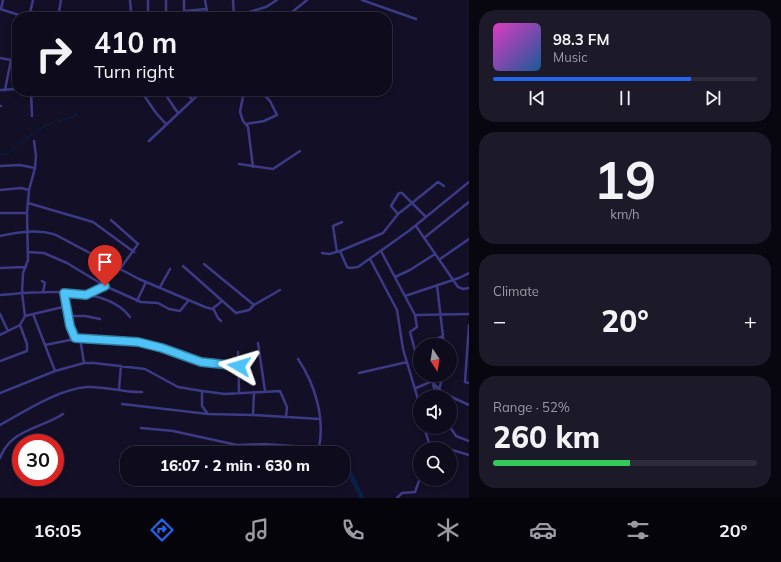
<!DOCTYPE html>
<html lang="en">
<head>
<meta charset="utf-8">
<style>
  :root { --surface:#0e0b1c; --page:#1c1929; --text:#f1f3f6; --muted:#9b9ba3; --line:#2e2b3b; --accent:#2563eb }
  body { margin:0; font-family:Mulish,sans-serif; background:var(--page); color:var(--text); height:100vh; display:flex; flex-direction:column; font-size:15px; white-space:nowrap }
  * { box-sizing:border-box; margin:0 }
  p { font-size:13px; color:var(--muted) }
  .icon { flex:none; width:22px; height:22px; fill:none; stroke:currentColor; stroke-width:2; stroke-linecap:round; stroke-linejoin:round }
  .map { position:relative; flex:1; overflow:hidden }
  .drawer { display:flex; flex-direction:column; gap:10px; padding:10px; background:#08060f; width:312px }
  .drawer>* { flex:none }
  .top-card { position:absolute; left:12px; top:12px; width:380px; height:84px; border-radius:16px; box-shadow:0 2px 6px #0003,0 0 0 1px var(--line); background:#0e0b1c; color:var(--text); overflow:hidden }
  .needle { width:26px; rotate:168deg }
  .fabs { position:absolute; left:413px; top:338px; display:grid; gap:8px }
  .fabs a { display:grid; place-items:center; width:44px; height:44px; border-radius:50%; background:var(--surface); box-shadow:0 2px 6px #0003,0 0 0 1px var(--line); font-size:20px }
  .speed { position:absolute; left:12px; top:434px; display:flex; gap:8px; font-size:20px; font-weight:700; text-align:center }
  .speed>* { display:grid; place-content:center; width:52px; height:52px; border-radius:50%; background:var(--surface); box-shadow:0 2px 6px #0003,0 0 0 1px var(--line); line-height:1 }
  .speed .limit { border:6px solid #d22; background:#fff; color:#111 }
  .pin { position:absolute; display:grid; place-items:center; width:34px; height:34px; color:#fff; margin:-41px -17px; border-radius:50% 50% 50% 0; rotate:-45deg; box-shadow:0 0 4px #0007 }
  .pin .icon { rotate:45deg }
  .me { position:absolute; width:44px; margin:-22px; rotate:277deg; stroke-linejoin:round; filter:drop-shadow(0 0 3px #0008) }
  .turn { display:flex; align-items:center; gap:14px; height:84px; padding:0 16px; font-size:18px }
  .turn .icon { width:52px; height:52px; stroke-width:2.5 }
  .turn b { display:block; font-size:28px; line-height:34px }
  .big { font-size:30px; font-weight:800; line-height:1.1 }
  .drawer .card { flex:1; display:flex; flex-direction:column; justify-content:center; gap:6px; min-width:0; padding:0 14px; border-radius:16px; background:var(--page) }
  .drawer .dial { align-items:center; gap:0 }
  .dial b { font-size:52px; line-height:1 }
  .song { display:flex; align-items:center; gap:12px }
  .cover { width:48px; height:48px; border-radius:6px; background:linear-gradient(135deg,hsl(310 70% 55%),hsl(210 70% 35%)) }
  .played { height:4px; border-radius:2px; background:linear-gradient(90deg,var(--accent) 75%,var(--line) 75%) }
  .keys { display:flex; justify-content:space-around; direction:ltr }
  .heat { display:flex; justify-content:space-between; align-items:center; font-size:22px; direction:ltr }
  .charge { height:6px; border-radius:3px; background:linear-gradient(90deg,#34c759 52%,var(--line) 0) }
  .trip { position:absolute; left:120px; top:446px; width:230px; height:40px; border-radius:16px; background:var(--surface); box-shadow:0 2px 6px #0003,0 0 0 1px var(--line); font-weight:800; line-height:40px; text-align:center }
  .tabs { display:flex; height:64px; justify-content:space-around; align-items:center; background:#06040b; color:var(--muted) }
  .tabs .icon { width:28px; height:28px }
  .tabs .on { color:var(--accent) }
  .tabs b { font-size:18px; color:var(--text) }
  main { display:flex; flex:1; min-height:0 }
  .map>svg:first-child { display:block }
</style>
</head>
<body>
<main>
<div class="map">
<svg width="469" height="498" viewBox="0 0 469 498">
  <rect width="100%" height="100%" fill="#130f26"/>
  <g fill="none" stroke-linecap="round" stroke-linejoin="round">
    <path stroke="#0a1f44" stroke-width="1" d="M0 154 6 155C19 145 31 133 45 126 56 120 68 120 78 114"/>
    <path stroke="#0a1f44" stroke-width="5" d="M343 459 362 498"/>
    <path stroke="#3d3a85" stroke-width="2.5" d="M130 0 131 12 135 17
      M205 0 208 17
      M233 0 234 17
      M362 0 416 19
      M0 9 25 17
      M1 9 3 0
      M184 11V0
      M29 17 33 0
      M58 17 61 0
      M148 17V0
      M166 17V0
      M185 17V11L206 9
      M232 17 266 7 277 0
      M286 17 307 0
      M0 58 17 61
      M0 90 17 89
      M5 90 11 60
      M31 91 32 116
      M141 91 156 113 166 124
      M163 91 178 113
      M186 91 192 100
      M244 91 240 112 243 121 248 127 253 167
      M0 106H1
      M246 124 264 121 277 115 270 101 260 91
      M34 141 36 156 35 168
      M149 141 202 91
      M239 164 273 169 300 151
      M0 166 20 165 35 168 29 190 27 213 28 260 23 273 22 293 25 316 20 325 0 335
      M0 190 21 188 29 190
      M28 203 93 222 134 252
      M0 213H27
      M398 214 391 206 399 193H402L412 203 438 182 444 186
      M416 226 458 287 463 289 469 288
      M0 236C19 232 37 229 56 235L120 269 138 244 111 220
      M424 238 469 202
      M340 251 347 267 350 268 358 267 410 230 469 182
      M381 251 415 315 417 327 410 332 420 369
      M28 252 44 253 67 263 105 286 141 302 158 303 169 309 180 311 189 300
      M337 252 333 226 342 222
      M322 253 329 254 340 251 383 233 398 214 412 203 426 217
      M370 259 397 310 403 349 420 406
      M440 259 469 239
      M183 266 236 313 249 310 254 305 204 264
      M0 268 26 267
      M120 269 139 279 205 307 212 309 221 302
      M395 277 410 270 435 254
      M42 281 45 283 43 292
      M437 285 444 345
      M160 287 170 269
      M64 293 71 326 75 338
      M88 294 105 286
      M0 295C37 292 105 284 130 317
      M405 296 459 278 469 273
      M137 301 146 282
      M254 305 280 290
      M213 308 218 318 221 321
      M0 314 8 331
      M33 314 55 371
      M415 315 469 314
      M25 316 67 306
      M68 316H85L100 319
      M469 325 465 382 469 383
      M80 338 84 363
      M258 343 265 391
      M427 343 443 336
      M45 345 80 338 139 342 162 348 189 359 239 366
      M238 352 239 392
      M0 361 27 351V344L20 325
      M359 373 407 362
      M425 375 443 393 469 405
      M433 385 438 397
      M416 388 430 382
      M119 389 121 366
      M439 390 443 375
      M202 391V406L208 414
      M254 392 253 415 320 419
      M0 393 55 371 84 363H94L145 369 178 387 202 391 225 394 280 391 287 407 286 417
      M122 404 208 414 253 415
      M0 425C25 411 59 389 87 387 106 386 124 393 142 392
      M424 427 429 443 469 455
      M450 427 456 436 469 441
      M141 428 173 431 237 445 265 444 319 448C325 418 315 384 298 359
      M0 458C11 429 40 429 63 414
      M397 498 402 493 415 492 420 478"/>
  </g>
  <g fill="none" stroke-linecap="round" stroke-linejoin="round">
    <defs>
      <path id="route" d="M105 286 86 295 64 293 70 326 75 338 138 342 162 348 201 362 239 366"/>
    </defs>
    <use href="#route" stroke="#337fa1" stroke-width="10"/>
    <use href="#route" stroke="#4fc3f7" stroke-width="7"/>
  </g>
</svg>
<div class="fabs">
<a><svg class="needle" viewBox="-14 -14 28 28"><path d="M0-13l5 13h-10z" fill="#e53935"/><path d="M0 13l5-13h-10z" fill="#9b9ba3"/></svg></a>
<a><svg class="icon" aria-label="sound" viewBox="0 0 24 24"><path d="M4 9h4l5-4v14l-5-4H4zM17 9q2 3 0 6"/></svg></a>
<a><svg class="icon" aria-label="search" viewBox="0 0 24 24"><circle cx="10" cy="10" r="6"/><path d="M15 15l6 6"/></svg></a>
</div>
<div class="speed"><div class="limit">30</div></div>
<div class="pin" style="left:105px;top:286px;background:#d93025"><svg class="icon" aria-label="arrive" viewBox="0 0 24 24"><path d="M6 21V4h12l-3 4 3 4H6"/></svg></div>
<svg class="me" style="left:239px;top:366px" viewBox="-20 -20 40 40"><path d="M0-17L14 15 0 8-14 15z" fill="#4fc3f7" stroke="#fff" stroke-width="4"/></svg>
<div class="trip">16:07 · 2 min · 630 m</div>
<div class="top-card">
<div class="turn"><svg class="icon" aria-label="right" viewBox="0 0 24 24"><path d="M7 20v-9h11M14 6l5 5-5 5"/></svg><div><b>410 m</b>Turn right</div></div>
</div>
</div>
<section class="drawer">
<div class="card">
<div class="song"><i class="cover"></i><div><b>98.3 FM</b><p>Music</p></div></div>
<div class="played"></div>
<div class="keys"><svg class="icon" aria-label="previous" viewBox="0 0 24 24"><path d="M18 5L8 12l10 7zM5 5v14"/></svg><svg class="icon" aria-label="pause" viewBox="0 0 24 24"><path d="M8 5v14M16 5v14"/></svg><svg class="icon" aria-label="next" viewBox="0 0 24 24"><path d="M6 5l10 7-10 7zM19 5v14"/></svg></div>
</div>
<div class="card dial"><b>19</b><p>km/h</p></div>
<div class="card"><p>Climate</p>
<div class="heat"><a>−</a><b class="big">20°</b><a>+</a></div>
</div>
<div class="card"><p>Range · 52%</p><b class="big">260 km</b><div class="charge"></div></div>
</section>
</main>
<nav class="tabs">
<b>16:05</b>
<svg class="icon on" aria-label="directions" viewBox="0 0 24 24"><path d="M12 3l9 9-9 9-9-9zM9 14v-3h6M13 9l2 2-2 2"/></svg>
<svg class="icon" aria-label="music" viewBox="0 0 24 24"><path d="M9 18V5l10-2v13"/><circle cx="6" cy="18" r="3"/><circle cx="16" cy="16" r="3"/></svg>
<svg class="icon" aria-label="phone" viewBox="0 0 24 24"><path d="M5 4h4l2 5-3 2q2 4 5 5l2-3 5 2v4C11 20 4 13 5 4z"/></svg>
<svg class="icon" aria-label="climate" viewBox="0 0 24 24"><path d="M12 3v18M4 7l16 10M4 17L20 7"/></svg>
<svg class="icon" aria-label="car" viewBox="0 0 24 24"><path d="M5 17H2v-5l4-1 3-4h7l3 4 3 1v5h-3M9 17h6M6 11h13"/><circle cx="7" cy="17" r="2"/><circle cx="17" cy="17" r="2"/></svg>
<svg class="icon" aria-label="filters" viewBox="0 0 24 24"><path d="M4 7h16M4 17h16"/><circle cx="9" cy="7" r="2"/><circle cx="15" cy="17" r="2"/></svg>
<b>20°</b>
</nav>
</body>
</html>
